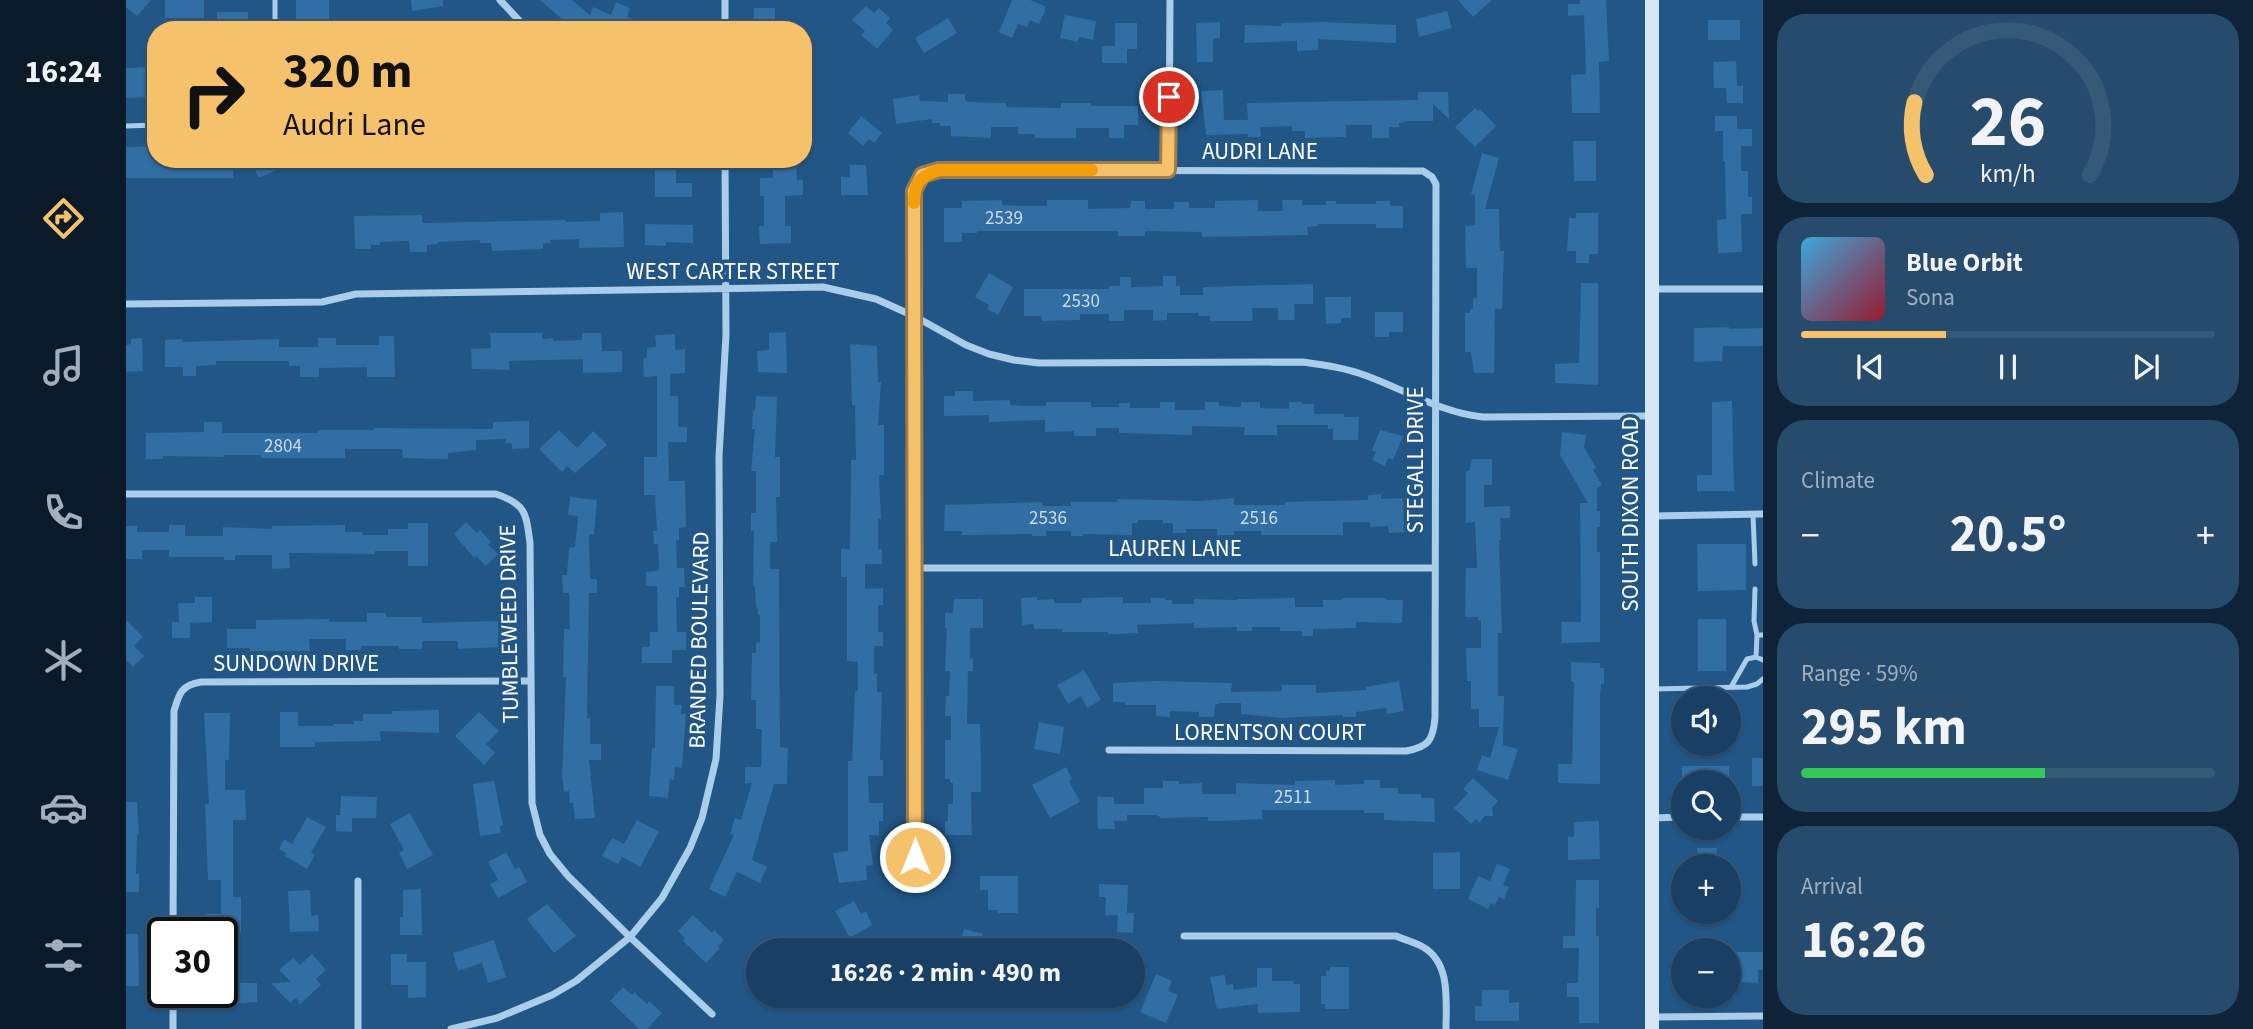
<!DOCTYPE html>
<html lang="en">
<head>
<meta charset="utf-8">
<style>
  :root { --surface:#194064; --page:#264b6d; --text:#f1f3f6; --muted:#9fafbf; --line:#375978; --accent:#f6c16b }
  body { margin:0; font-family:"Source Sans 3",sans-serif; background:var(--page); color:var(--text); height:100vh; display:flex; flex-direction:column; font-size:26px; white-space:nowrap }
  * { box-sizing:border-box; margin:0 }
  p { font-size:23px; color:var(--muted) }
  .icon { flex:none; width:38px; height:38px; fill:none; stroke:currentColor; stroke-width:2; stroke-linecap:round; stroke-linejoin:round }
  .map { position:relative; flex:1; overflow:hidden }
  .details { display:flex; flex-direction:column; gap:14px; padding:14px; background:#0e2337; width:490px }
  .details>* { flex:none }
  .top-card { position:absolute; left:21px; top:21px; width:665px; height:147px; border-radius:28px; box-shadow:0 2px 5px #0004,0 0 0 2px var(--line); background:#f6c16b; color:#111; overflow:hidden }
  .tools { position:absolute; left:1545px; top:686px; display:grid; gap:14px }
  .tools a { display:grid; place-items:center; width:70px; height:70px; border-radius:50%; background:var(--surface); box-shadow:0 2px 5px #0004,0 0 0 2px var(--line); font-size:35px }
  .speed { position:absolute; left:21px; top:917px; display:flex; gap:14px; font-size:35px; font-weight:700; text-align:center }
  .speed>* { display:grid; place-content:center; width:91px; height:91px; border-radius:50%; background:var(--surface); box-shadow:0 2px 5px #0004,0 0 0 2px var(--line); line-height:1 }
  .speed .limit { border:4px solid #111; border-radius:10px; background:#fff; color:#111 }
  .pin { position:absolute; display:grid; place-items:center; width:60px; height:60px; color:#fff; margin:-30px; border:4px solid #fff; border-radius:50%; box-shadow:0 2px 7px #0007 }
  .me { position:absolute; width:77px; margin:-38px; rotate:0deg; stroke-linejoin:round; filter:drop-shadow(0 0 5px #0008) }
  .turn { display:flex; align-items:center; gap:24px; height:147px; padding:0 21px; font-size:32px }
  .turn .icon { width:91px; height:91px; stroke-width:2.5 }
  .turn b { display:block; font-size:49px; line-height:60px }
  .big { font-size:52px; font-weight:700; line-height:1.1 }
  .details .tile { flex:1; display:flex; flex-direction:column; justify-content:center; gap:10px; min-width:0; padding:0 24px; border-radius:28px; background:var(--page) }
  .details .dial { align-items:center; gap:0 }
  .dial svg { height:182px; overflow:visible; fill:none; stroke:var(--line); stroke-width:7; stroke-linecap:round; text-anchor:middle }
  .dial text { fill:var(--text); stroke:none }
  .song { display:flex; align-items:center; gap:21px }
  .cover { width:84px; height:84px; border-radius:10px; background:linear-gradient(135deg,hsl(200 70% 55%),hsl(350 70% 35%)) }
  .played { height:7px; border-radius:4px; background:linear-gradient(90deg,var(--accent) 35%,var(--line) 35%) }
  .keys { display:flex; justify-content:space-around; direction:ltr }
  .heat { display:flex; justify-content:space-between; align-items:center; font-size:38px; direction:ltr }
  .charge { height:10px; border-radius:5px; background:linear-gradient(90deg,#34c759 59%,var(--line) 0) }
  .trip { position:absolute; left:620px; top:938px; width:399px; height:70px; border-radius:35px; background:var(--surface); box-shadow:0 2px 5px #0004,0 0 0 2px var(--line); font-weight:700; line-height:70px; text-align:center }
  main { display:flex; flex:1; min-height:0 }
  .menu { display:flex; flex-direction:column; width:126px; justify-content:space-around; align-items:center; background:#0a1a28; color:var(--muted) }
  .menu .icon { width:49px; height:49px }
  .menu .selected { color:var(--accent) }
  .menu b { font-size:32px; color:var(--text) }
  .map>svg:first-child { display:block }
</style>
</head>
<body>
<main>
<nav class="menu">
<b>16:24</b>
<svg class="icon selected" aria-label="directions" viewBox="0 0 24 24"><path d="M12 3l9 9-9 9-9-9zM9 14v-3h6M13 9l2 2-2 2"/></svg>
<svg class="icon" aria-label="music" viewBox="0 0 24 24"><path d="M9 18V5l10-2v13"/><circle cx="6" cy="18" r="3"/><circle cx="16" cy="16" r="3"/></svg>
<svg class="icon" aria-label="phone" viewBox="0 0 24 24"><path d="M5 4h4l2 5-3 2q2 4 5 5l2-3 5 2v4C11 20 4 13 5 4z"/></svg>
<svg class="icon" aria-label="climate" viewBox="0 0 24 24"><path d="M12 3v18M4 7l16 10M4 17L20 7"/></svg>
<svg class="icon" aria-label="car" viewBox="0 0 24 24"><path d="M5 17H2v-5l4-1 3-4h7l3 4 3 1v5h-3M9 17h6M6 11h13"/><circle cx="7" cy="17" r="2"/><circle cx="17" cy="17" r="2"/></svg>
<svg class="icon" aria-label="filters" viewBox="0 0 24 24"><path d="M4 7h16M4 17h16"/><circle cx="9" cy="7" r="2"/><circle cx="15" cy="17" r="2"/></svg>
</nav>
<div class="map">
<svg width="1637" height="1029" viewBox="0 0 1637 1029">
  <rect width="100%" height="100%" fill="#215686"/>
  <path fill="#316ea3" d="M0 0H25L11 16 0 7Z
    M39 0H78V18H39Z
    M170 0H203V27H173V19H170Z
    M285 0H317V6L286 11Z
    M414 0H446L464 15 467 7 485 15 490 2 504 8 501 17 507 19 503 30H473L448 20 444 26Z
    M886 0H904L919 6V11L913 24 904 20 901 27 892 24 886 38 873 32Z
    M1332 0H1366L1347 17Z
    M1454 0H1480L1483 61 1473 62 1474 113H1446L1445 75 1460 74 1458 15 1442 16V4H1454Z
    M740 6 748 13 753 8 764 18 760 23 767 30 751 49 735 35 739 31 726 20Z
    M628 8H649V30H628Z
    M1321 11 1326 28 1293 37 1290 19Z
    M91 12H122V30H91Z
    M939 15 970 21 967 40 953 37 952 42 934 38Z
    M822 18 831 33 798 53 789 38Z
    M1582 20H1614V40H1582Z
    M1094 22V38L1087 39V62H1071L1070 23Z
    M1197 22 1270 25V43L1192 39V50L1171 51V41L1118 43 1119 25 1155 26V23Z
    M989 23H1011V49H1001V63H976V46H989Z
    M1610 61 1611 86H1617V103H1601L1600 88H1588L1587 62Z
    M30 67V97L0 98V68Z
    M1097 90 1098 120H1122L1121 103 1292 100V92H1322L1323 119 1307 104V121H1281L1273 123V127H1263V138H1246V125H1220V137L1179 138V131H1166V126L1134 127 1135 137H1122V134L1080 135 1075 91Z
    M822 94H839V100L842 102 880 103V107L935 108V103H965V106H1012V125H998V138H983V128H950V138H909V134H892V127H865V138L825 136V126H814V123H806V119L770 124 767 99 793 95 794 101 822 102Z
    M1349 108 1352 111 1354 109 1370 126 1349 147 1329 127Z
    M735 116 756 133 748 143 743 139 737 146 722 133Z
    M1589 116H1611V129H1626V146H1615V171H1622V197H1626V214H1615L1616 252 1592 253 1591 220 1600 219 1599 161H1597V131H1589Z
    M1447 141H1470V181H1448Z
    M30 146V159H107V178H0V147Z
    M1356 153 1373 158 1359 209H1373L1374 251H1378L1376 309H1369L1368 373H1348L1345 352H1339V313H1344V309H1347V298H1351V268H1340L1339 226 1349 225V195L1345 194Z
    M124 159H174L133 178Z
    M647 159H670L671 180H677V195L659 196V226H665V243L634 244 633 226H638V196H634V178H647Z
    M529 163H550V183H566V197H529Z
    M724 165H740L742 195H715V177H724Z
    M876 200V205L895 206H921V200H962V209L1004 208 1005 201H1019V209H1048V202H1063V208H1089V201L1132 200V211H1157L1156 200H1176V205H1200V201H1210V204H1250V201H1264V206H1277V228H1250V224H1192V226L1181 227 1182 235 1076 237V232L1019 231V236H992V231H851V233H836V242H818V208H836V201Z
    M497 212 498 247 453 248V239L424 240V243H417V249L366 251 365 243H354V240L312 242V244L301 245V252H284L283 241 254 242V245H245V249H229L228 216 296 215V223L439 220V222L474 221V213Z
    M1450 213H1472V254H1463V263H1450V251H1441L1443 218H1450Z
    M519 224 567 225V243L540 242V246L519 245Z
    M863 273 887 287 872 315 861 309 863 305 849 297Z
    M1037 276H1050V286H1054V295H1077V287L1187 284V304H1168L1169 320H1152V308H1126L1127 321H1084V316H1073V313H1041V320L1027 321V310H998V321H983V314H954V320L916 321 915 316H898V289H983V286H994V277H1005V287L1037 286Z
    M1455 283H1472V385L1429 383V364L1453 363Z
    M1199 297H1225V318H1215V323L1200 324Z
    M1249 312H1277V332H1263V337H1249Z
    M1603 327V329L1637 328V346H1597L1596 361 1568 362V328Z
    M660 332 661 373 632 372 631 351 643 350V333Z
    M364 333H416V339L427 338V341L456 340V333H475L476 351H496V372L457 373V359L383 361 384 370 346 369 345 349 365 348Z
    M549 334V350L559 349V373L544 374V396H552V427H561V442H542L543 481H559L560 527 553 528V540L550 541 551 568H558L559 587H553V597H550L551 632H560V650H546V663H516V647H524V632H532L531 586H520V572L531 571 533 568 532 544H528L527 531H531L529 495H518V457H531V376L518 377 517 358H521V348L530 347 529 335Z
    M253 336H268L269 377H241V367L193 368V377H174V366H163V361H90V365L70 366V376H57V367H39V340L56 339V342L153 339V347H192V338H210V345H253Z
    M16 338 17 371 0 372V345L5 344V339Z
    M724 344 751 346 752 382H755L752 425H758V475H753L755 519H752V549H756V564H739V589L757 588V605H752V632H757V646H748V674H751V692H756L754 760H757V776H742L743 803H757V821H753V835H743L747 865 740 866 741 880 713 883 707 853 722 851V761H726L729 691H732V662L721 661V577H715V549H724L725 460H730L729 405H726Z
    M829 391H847V401L884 400V405L897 406H920V402H965V407H993V403H1004V408H1034V402H1049V410H1079V402H1093V406L1115 407V402H1134V408L1163 409V402H1176V404H1188V414H1218V417H1233L1232 440H1207V429H1202V425H1151V435H1118L1119 427 1066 426V435L993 433V428H970V436H948V431L919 432V420L863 422V415L818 416V396H829Z
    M630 396 651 397 649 457H654V497H650L651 542H644V569H653L654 747 662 748 661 784H648L626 860 641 867 634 883 611 872 599 897 583 889 608 835 604 834 609 818 615 820 626 783H619V767H635L636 729H630V700H625L626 653H630V643L634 642V615H632L631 607H630L629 586H627L628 531H625V513H630V471H625L629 429H626L627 410 629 411Z
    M1606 401 1608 491H1571V475H1586V402Z
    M403 421V448L386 449V443H380V439L350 440V450L322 453V459L277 458 276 449H219V458H135V455H98V457L37 456V459H20V433L78 432V422H96V433H192V430H248V428L367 429V422Z
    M433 430 451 448 467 431 481 445 449 473 441 466 436 472 413 449Z
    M1254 430 1277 436 1267 460 1262 458 1259 466 1246 460 1250 452 1246 450Z
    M1436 432 1460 435 1458 447 1470 468 1467 470 1476 485 1471 488V511H1474V527H1471V552H1474V642L1436 643 1435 622H1455L1454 503H1462L1434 455Z
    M1346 459H1366V485H1358V507L1384 506V518H1374L1375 540H1373L1376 633H1372V696H1378L1377 745 1392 749 1382 780 1351 770 1356 755 1364 758 1373 727H1353V709H1345V681H1341L1340 648H1355V620H1352V617H1339L1340 568H1351L1349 522 1340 523V471H1343Z
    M1255 494V499L1277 498 1279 532 1263 533 1262 526 1244 527V522H1217V535H1135V531H1108V535H1091V529H1060V533H1047V523H1037V520H1012V523H1006V535L957 534V536H945V531H920V536H906V534L836 535V531H818L819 505 916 502V506H945V502H991V499L1076 501 1108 498V505H1159V502L1242 500V495Z
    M444 497 471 500 468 535 463 534 464 579H471V593H463L461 718H464V744H475V760H463L469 818 449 819 447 803H444L443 791 438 792 436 776 440 677H437L438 629H444L443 593H437L436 575H441L443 548 449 547 452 516 442 515Z
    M340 522 351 533 354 530 365 542 362 545 372 554 360 566 350 556 348 558 328 534Z
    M282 523H302V566H282V551H249V554L163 553 164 568 146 569V555H109V560H98V557H43V550H16V559H0V526H11V532H43V525H59V536H97V527L146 529V526L219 525V532H237V535H262V529H282Z
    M1571 544H1620V590L1572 591Z
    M69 597H86V622L64 623V638H46V622H53L52 603H69Z
    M911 597V600L928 599V603H956V598L997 597V603H1025V598H1039V600H1046V604H1068V599L1111 600V599L1169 598V607H1197V600H1216V598H1260V600H1277L1276 623 1230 622V628L1187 629V636H1176V631H1154V627H1126V631H1111V627L1068 628V623L1011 625 1012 633 992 634H982V632H936V629H908V624L896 625 895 598Z
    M828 599H857V628H844V659L847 658V671H842L841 724H854L855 764V792H845L846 835H819V821H822V804H827V783H824V779H819V740H825V716H819L820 696H823L824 671H819L821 628H819V613H827Z
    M241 613H260V617H296V623L372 621V647L332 649V641H296V649H273V646H235V650H220V639H183L184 651H124V648H101V629H130V620L203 619V622H241Z
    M1572 619H1600V671H1572Z
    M0 620 17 637 8 646 18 656 7 667 0 660Z
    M1445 662 1474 663V668H1478V684H1475L1474 696V784L1432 783V764H1446L1448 682H1445Z
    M958 670 975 700 961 708 955 696 942 704 931 685Z
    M1030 681 1106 683 1105 692 1156 691V685H1190V693L1240 690V687L1273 681 1278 711 1261 714 1260 708 1251 709 1230 712V717H1217V715L1155 718 1115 714V703H1094L1089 705 1088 717H1073V712L1044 711V717L1030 716V705H999V702H987V683Z
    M530 686H548V705H556L555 714H560L556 768 549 767 548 780 544 779 542 798 523 796 526 748H529Z
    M313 710V733L254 731 255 741 189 742V747H154V712H172V726H207V724H228V721H237V714H266V711Z
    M353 712 373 731 360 744 369 753 358 765 329 736Z
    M78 713H104L103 760H99V790H119L120 820H107V897H115V932H80V914H95V880H82L79 804H83Z
    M913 722 938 727 934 754 908 749Z
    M1626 758H1637V786H1626Z
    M1556 766H1603V782H1556Z
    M940 767 946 779 943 781 954 802 924 818 906 785Z
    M1347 778 1372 801 1366 808 1367 816H1359L1353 823 1350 819 1345 824 1328 808 1342 793 1337 789Z
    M1209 780V785L1238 784V780H1254V788H1272V794H1295V798H1308L1309 822 1258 820V813H1238V810H1136V819L1094 821H1082V817L1035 818 1031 815H1001V821H988L989 829H972L971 797H988V804H1018V788H1037V781H1053V784L1076 783V794H1110V783L1169 785V781Z
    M368 781 377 825 374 826 375 833 354 836 347 784Z
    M215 796 251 797 250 818H226V832L210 831V815H214Z
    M0 802H11L13 834H11L10 874H13V892H0Z
    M284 813 307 855 281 869 273 853 278 850 264 824Z
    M181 817 200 827 185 853 189 855 181 869 159 856 160 853 153 849 158 839 166 844Z
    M511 820 533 832 514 867 496 857 492 864 476 856 486 838 498 844Z
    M1473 821 1474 859 1442 860V837H1448V822Z
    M1571 848H1591L1590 866H1574V862H1571Z
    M380 852 389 869 393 867 401 882 372 898 364 884 372 880 362 862Z
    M1334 852V889H1307V853Z
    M1371 864 1384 869 1377 885 1383 887 1378 899 1373 897 1369 905 1365 903 1362 909 1342 899 1352 876 1364 881Z
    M854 876H892V913H872V910H862V890H854Z
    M1450 880H1473V908H1470V936H1473V1023H1453V997H1441V983H1452L1453 948H1437V936H1449Z
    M973 884 1002 885 1001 913H1008L1007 933 991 932 992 915H979L980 897H973Z
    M295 889 296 935H274V917H277V890Z
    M184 890 185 916 192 915 193 931 164 932 162 891Z
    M728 901 735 914 740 911 746 925 724 938 709 911Z
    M421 904 450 936 428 953 401 919Z
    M567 915 586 933 588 930 598 940 592 947 594 948 580 963 557 941 559 938 552 931Z
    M838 929 857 934 853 947 855 950H811L815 936 835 941Z
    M0 934H12L13 986H0Z
    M759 939 789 946V950H756Z
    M368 940 380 977 362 983 356 963 332 971 327 953Z
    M1603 952H1637V970H1632V983L1616 982V965H1603Z
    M186 954 200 970 190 979 195 985 174 1004 170 998 164 1003 145 983 165 982 153 970 167 958 174 965Z
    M265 954H281V962H300V997L282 998V985H265Z
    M1204 967H1223V1009H1199V1004H1195V976H1200V971H1204Z
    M1131 968H1146V981H1167L1168 984H1174V1012L1132 1013V1004L1091 1009 1084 977 1099 975 1100 985 1107 984 1108 990 1131 987Z
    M1030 974 1046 981 1042 991 1052 995 1040 1023 1014 1012Z
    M96 975H112V983H131V1002L91 1005V992H96Z
    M497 987 506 995 508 992 521 1004 523 1001 536 1013 521 1029H513L484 1001Z
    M1356 990H1383V1003L1393 1002V1021H1349V1006H1356Z"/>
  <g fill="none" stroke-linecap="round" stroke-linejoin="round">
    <path stroke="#aacde9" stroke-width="5" d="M149 30V0
      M0 126 30 125
      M1627 515 1629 564
      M1629 589 1628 621 1631 635
      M1637 635H1631L1630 657 1637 660
      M1605 687 1621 659 1630 657
      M1527 689 1621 687 1631 684 1637 679"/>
    <path stroke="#aacde9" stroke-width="7" d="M374 0 402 30
      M599 0V30
      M1043 170 1044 0
      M1526 289H1637
      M0 304 196 302 230 294 697 287 750 299 790 317 840 345 863 354 888 360 913 363 1177 362C1199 365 1220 368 1241 376 1279 390 1316 413 1357 417L1527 416
      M0 494H370C400 504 400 513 404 543L406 803 414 835 424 854 442 876 504 937 586 1014
      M1527 516 1637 514
      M789 568H1308
      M1603 817H1637
      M1526 818 1558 817
      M232 881V1029
      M789 884 788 191C794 177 799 175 813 170L1297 171 1306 177 1310 184 1309 718C1307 741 1302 747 1280 751L983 750
      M47 933 48 711C53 694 55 685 75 682L405 681
      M1058 936H1270C1279 940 1288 942 1297 947 1325 963 1320 1001 1320 1029
      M1527 1017 1637 1016
      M47 1029V992
      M325 1029 371 1018 426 995 450 981 504 937 536 898 564 848 576 818 590 759 594 696 593 456 600 335 599 159"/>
    <path stroke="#d5e7f7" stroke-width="14" d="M1526 0V1029"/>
  </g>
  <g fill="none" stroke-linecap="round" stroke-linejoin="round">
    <defs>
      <path id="route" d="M789 857 788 191 796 175 813 170H1042L1043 97"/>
    </defs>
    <use href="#route" stroke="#a07d46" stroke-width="18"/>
    <use href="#route" stroke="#f6c16b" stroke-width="12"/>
    <path stroke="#f59e0b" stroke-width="12" d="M788 203C788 183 794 176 813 170H966"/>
  </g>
  <g text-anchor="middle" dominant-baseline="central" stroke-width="7" stroke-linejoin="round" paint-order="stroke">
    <g font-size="19" fill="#ccdbe8">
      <text x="878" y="218">2539</text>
      <text x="955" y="301">2530</text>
      <text x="157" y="446">2804</text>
      <text x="922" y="518">2536</text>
      <text x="1133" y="518">2516</text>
      <text x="1167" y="797">2511</text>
    </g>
    <g font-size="23" fill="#fff" stroke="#215686">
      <text x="1134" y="151">AUDRI LANE</text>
      <text x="607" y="271">WEST CARTER STREET</text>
      <text transform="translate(1289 460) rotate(-90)">STEGALL DRIVE</text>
      <text transform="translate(1504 514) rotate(-90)">SOUTH DIXON ROAD</text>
      <text x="1049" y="548">LAUREN LANE</text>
      <text transform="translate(383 624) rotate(-91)">TUMBLEWEED DRIVE</text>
      <text transform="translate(573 640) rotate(-89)">BRANDED BOULEVARD</text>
      <text x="170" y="663">SUNDOWN DRIVE</text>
      <text x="1144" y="732">LORENTSON COURT</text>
    </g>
  </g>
</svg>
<div class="tools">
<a><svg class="icon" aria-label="sound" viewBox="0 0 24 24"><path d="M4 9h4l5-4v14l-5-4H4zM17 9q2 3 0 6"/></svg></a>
<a><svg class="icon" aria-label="search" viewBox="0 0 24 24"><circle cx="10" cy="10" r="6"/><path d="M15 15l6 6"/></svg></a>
<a>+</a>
<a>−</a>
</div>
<div class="speed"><div class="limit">30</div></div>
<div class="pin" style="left:1043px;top:97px;background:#d93025"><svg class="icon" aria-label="arrive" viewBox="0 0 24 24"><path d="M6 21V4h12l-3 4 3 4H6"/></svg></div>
<svg class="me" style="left:789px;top:857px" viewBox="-20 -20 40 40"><circle r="17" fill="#f6c16b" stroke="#fff" stroke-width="3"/><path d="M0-11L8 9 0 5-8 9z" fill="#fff"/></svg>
<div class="trip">16:26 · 2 min · 490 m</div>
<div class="top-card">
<div class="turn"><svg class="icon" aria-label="right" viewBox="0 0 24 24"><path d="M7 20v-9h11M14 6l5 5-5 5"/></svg><div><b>320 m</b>Audri Lane</div></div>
</div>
</div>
<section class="details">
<div class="tile dial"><svg viewBox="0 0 100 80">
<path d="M14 69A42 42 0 1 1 86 69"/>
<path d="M14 69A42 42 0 0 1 9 37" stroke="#f6c16b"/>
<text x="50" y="56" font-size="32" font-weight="700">26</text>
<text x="50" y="72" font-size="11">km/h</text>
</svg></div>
<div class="tile">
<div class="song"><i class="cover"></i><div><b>Blue Orbit</b><p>Sona</p></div></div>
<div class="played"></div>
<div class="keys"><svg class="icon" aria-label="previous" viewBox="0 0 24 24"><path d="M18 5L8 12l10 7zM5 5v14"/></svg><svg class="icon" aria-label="pause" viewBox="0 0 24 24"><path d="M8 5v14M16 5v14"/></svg><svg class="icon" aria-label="next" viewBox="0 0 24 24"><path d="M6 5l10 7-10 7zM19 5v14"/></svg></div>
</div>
<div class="tile"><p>Climate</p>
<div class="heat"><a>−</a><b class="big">20.5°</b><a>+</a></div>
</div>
<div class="tile"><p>Range · 59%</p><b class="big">295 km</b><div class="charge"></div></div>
<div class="tile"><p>Arrival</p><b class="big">16:26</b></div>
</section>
</main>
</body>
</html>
